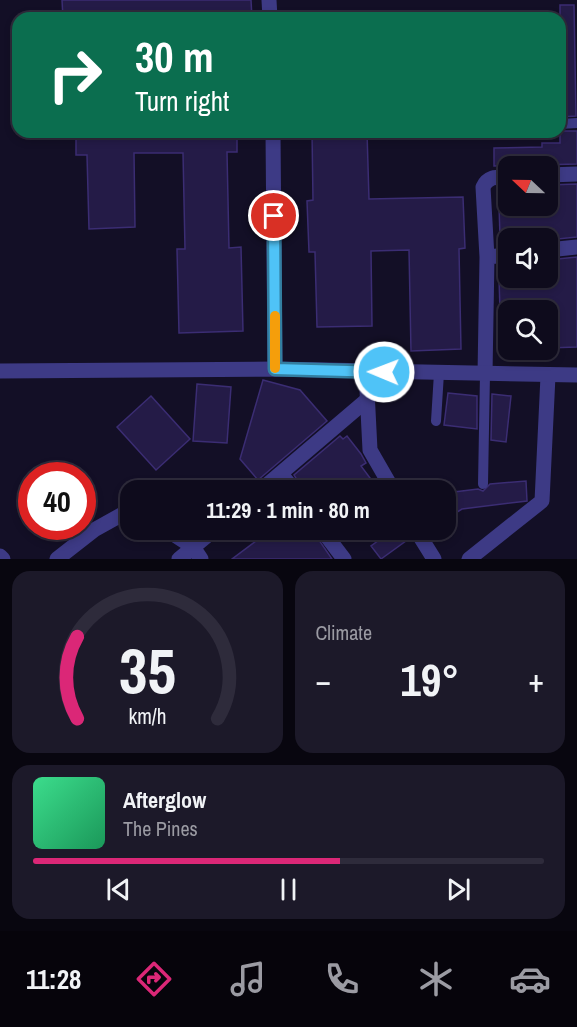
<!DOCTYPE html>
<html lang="en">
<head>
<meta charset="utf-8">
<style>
  :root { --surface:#0e0b1c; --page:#1c1929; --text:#f1f3f6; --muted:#9b9ba3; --line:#2e2b3b; --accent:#db2777 }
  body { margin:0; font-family:"Archivo Narrow",sans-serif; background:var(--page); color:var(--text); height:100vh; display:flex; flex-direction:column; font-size:22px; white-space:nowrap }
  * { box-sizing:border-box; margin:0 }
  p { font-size:20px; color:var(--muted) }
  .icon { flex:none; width:33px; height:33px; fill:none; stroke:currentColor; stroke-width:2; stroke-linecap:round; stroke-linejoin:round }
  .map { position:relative; height:559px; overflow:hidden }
  .drawer { display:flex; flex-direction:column; gap:12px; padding:12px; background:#08060f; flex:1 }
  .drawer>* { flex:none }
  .banner { position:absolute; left:12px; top:12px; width:554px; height:126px; border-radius:18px; box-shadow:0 3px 9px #0003,0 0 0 2px var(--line); background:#0b6e4f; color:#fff; overflow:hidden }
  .needle { width:39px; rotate:292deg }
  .controls { position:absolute; left:498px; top:156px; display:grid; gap:12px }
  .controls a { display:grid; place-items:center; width:60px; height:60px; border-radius:12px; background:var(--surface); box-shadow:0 3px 9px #0003,0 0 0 2px var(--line); font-size:30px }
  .speed { position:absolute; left:18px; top:462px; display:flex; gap:12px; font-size:30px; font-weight:700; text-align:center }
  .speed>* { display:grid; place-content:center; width:78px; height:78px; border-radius:50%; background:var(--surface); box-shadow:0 3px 9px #0003,0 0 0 2px var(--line); line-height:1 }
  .speed .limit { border:9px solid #d22; background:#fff; color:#111 }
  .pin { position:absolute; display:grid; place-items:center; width:51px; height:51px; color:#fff; margin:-26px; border:3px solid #fff; border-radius:50%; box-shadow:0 2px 6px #0007 }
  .me { position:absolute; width:66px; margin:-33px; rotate:271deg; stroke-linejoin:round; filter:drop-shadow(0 0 4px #0008) }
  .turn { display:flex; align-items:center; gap:21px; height:126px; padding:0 24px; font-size:27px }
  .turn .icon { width:78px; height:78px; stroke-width:2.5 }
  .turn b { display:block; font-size:42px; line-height:51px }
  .big { font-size:45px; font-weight:800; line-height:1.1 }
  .drawer .card { flex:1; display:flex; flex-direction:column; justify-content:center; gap:9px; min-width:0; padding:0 21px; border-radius:18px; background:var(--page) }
  .drawer .dial { align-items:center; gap:0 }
  .dial svg { height:156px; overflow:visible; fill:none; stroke:var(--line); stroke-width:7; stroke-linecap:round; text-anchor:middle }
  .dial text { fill:var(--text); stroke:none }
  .song { display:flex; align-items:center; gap:18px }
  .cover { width:72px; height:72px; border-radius:9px; background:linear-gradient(135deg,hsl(150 70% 55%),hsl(150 70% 35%)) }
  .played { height:6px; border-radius:3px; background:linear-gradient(90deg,var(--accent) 60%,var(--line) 60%) }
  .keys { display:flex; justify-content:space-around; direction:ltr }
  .heat { display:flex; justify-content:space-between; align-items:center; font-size:33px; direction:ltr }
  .drawer .tiles { flex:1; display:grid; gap:12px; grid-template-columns:1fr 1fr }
  .card:last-child { grid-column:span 2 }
  .trip { position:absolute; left:120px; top:480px; width:336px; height:60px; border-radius:18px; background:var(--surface); box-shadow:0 3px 9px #0003,0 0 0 2px var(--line); font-weight:800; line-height:60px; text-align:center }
  .menu { display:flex; height:96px; justify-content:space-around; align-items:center; background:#06040b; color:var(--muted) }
  .menu .icon { width:42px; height:42px }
  .menu .selected { color:var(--accent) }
  .menu b { font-size:27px; color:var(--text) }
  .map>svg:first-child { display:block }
</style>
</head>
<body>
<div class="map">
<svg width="577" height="559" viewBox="0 0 577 559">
  <rect width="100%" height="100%" fill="#130f26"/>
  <path fill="#241b47" stroke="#3b2d73" stroke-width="1.5" d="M62 0H251L252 18H63Z
    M560 5H574L576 116 560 117Z
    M560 131H577V164L494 166V148L542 147V143H560Z
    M76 132H237V152H227L229 248 241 247 243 331 179 333 177 249H185L183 153H134L135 227 89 229 87 155H76Z
    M312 132H367L369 199 463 197 465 248 459 249 461 349 411 351 409 250 371 251 372 326 317 327 315 252H309L307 201 313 200Z
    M577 184V237L548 240V235L500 236 499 206H548V185Z
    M577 257V347L548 348V310H500L499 278H548V260Z
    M263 380 300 390 327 421 258 480 240 459Z
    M197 384 231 387 227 443 193 441Z
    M448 393 477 396V429L444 425Z
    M492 394 511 396 506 442 491 440Z
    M151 396 190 439 156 470 117 427Z
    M340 436 343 439 347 436 361 454 366 463 361 466 379 490H303L294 475Z
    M526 481 527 501 462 509 446 519V493L478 489 483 491 490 484Z
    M253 530H312L332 559H232L260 538Z
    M371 530H406L410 538 381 559 371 546 379 540Z"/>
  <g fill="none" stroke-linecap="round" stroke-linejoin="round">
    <path stroke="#3d3a85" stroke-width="10" d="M560 124 577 123
      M436 421 439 373
      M483 484 485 374"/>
    <path stroke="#3d3a85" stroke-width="15" d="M269 0 270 18
      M273 132 275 369
      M548 175 577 174
      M548 250 577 247
      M487 257 508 255
      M485 374 487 257 483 187C488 176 497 177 508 177
      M281 474 294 490
      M261 490 368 399
      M167 530 193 547 201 559
      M322 530 344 559
      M0 556 3 559
      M57 559 94 530 130 510
      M179 559 214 530
      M469 559 542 501 548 376"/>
    <path stroke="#3d3a85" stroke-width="15" d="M0 371 275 369 577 375
      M366 371 370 450 393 490
      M416 530 434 559"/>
  </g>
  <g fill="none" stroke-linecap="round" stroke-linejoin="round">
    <defs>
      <path id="route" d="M274 216 275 369 384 372"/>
    </defs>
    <use href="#route" stroke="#337fa1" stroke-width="15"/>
    <use href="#route" stroke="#4fc3f7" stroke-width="10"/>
    <path stroke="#f59e0b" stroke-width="10" d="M275 368V316"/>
  </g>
</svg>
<div class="controls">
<a><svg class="needle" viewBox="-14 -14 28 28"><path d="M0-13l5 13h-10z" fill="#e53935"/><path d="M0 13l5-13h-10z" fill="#9b9ba3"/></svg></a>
<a><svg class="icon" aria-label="sound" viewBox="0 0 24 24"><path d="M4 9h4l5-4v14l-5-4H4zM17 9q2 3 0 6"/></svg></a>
<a><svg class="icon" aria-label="search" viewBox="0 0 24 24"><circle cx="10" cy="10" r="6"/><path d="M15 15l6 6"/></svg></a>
</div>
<div class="speed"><div class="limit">40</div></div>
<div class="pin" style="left:274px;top:216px;background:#d93025"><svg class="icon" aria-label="arrive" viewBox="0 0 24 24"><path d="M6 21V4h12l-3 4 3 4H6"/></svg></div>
<svg class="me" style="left:384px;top:372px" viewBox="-20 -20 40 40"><circle r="17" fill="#4fc3f7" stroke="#fff" stroke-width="3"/><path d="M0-11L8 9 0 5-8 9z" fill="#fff"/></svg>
<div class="trip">11:29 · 1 min · 80 m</div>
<div class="banner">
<div class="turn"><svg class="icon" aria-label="right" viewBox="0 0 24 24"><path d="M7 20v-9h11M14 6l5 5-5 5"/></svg><div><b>30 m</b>Turn right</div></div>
</div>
</div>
<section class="drawer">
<div class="tiles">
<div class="card dial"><svg viewBox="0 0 100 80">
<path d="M14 69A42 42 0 1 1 86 69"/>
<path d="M14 69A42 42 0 0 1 14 27" stroke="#db2777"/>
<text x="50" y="56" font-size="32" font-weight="700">35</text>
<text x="50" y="72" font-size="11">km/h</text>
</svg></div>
<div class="card"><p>Climate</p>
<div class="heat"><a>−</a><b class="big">19°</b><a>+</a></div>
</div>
<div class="card">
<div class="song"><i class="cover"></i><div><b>Afterglow</b><p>The Pines</p></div></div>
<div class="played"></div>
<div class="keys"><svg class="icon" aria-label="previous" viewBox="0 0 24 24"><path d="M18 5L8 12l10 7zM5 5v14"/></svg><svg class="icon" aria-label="pause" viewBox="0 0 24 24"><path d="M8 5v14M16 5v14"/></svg><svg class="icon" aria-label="next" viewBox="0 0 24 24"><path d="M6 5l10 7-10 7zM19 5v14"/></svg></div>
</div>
</div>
</section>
<nav class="menu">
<b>11:28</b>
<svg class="icon selected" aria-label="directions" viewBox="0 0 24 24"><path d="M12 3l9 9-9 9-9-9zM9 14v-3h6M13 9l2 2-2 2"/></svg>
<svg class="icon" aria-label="music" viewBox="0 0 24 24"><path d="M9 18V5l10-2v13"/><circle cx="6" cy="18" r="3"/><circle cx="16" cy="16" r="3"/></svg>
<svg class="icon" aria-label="phone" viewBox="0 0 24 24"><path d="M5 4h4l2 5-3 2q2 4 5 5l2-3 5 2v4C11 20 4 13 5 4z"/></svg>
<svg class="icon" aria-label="climate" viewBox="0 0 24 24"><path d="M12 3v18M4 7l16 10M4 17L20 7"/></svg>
<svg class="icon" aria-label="car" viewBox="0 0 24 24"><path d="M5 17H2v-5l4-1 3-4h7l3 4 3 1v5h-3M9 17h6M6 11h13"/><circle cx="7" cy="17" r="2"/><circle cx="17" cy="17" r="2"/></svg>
</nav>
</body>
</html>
